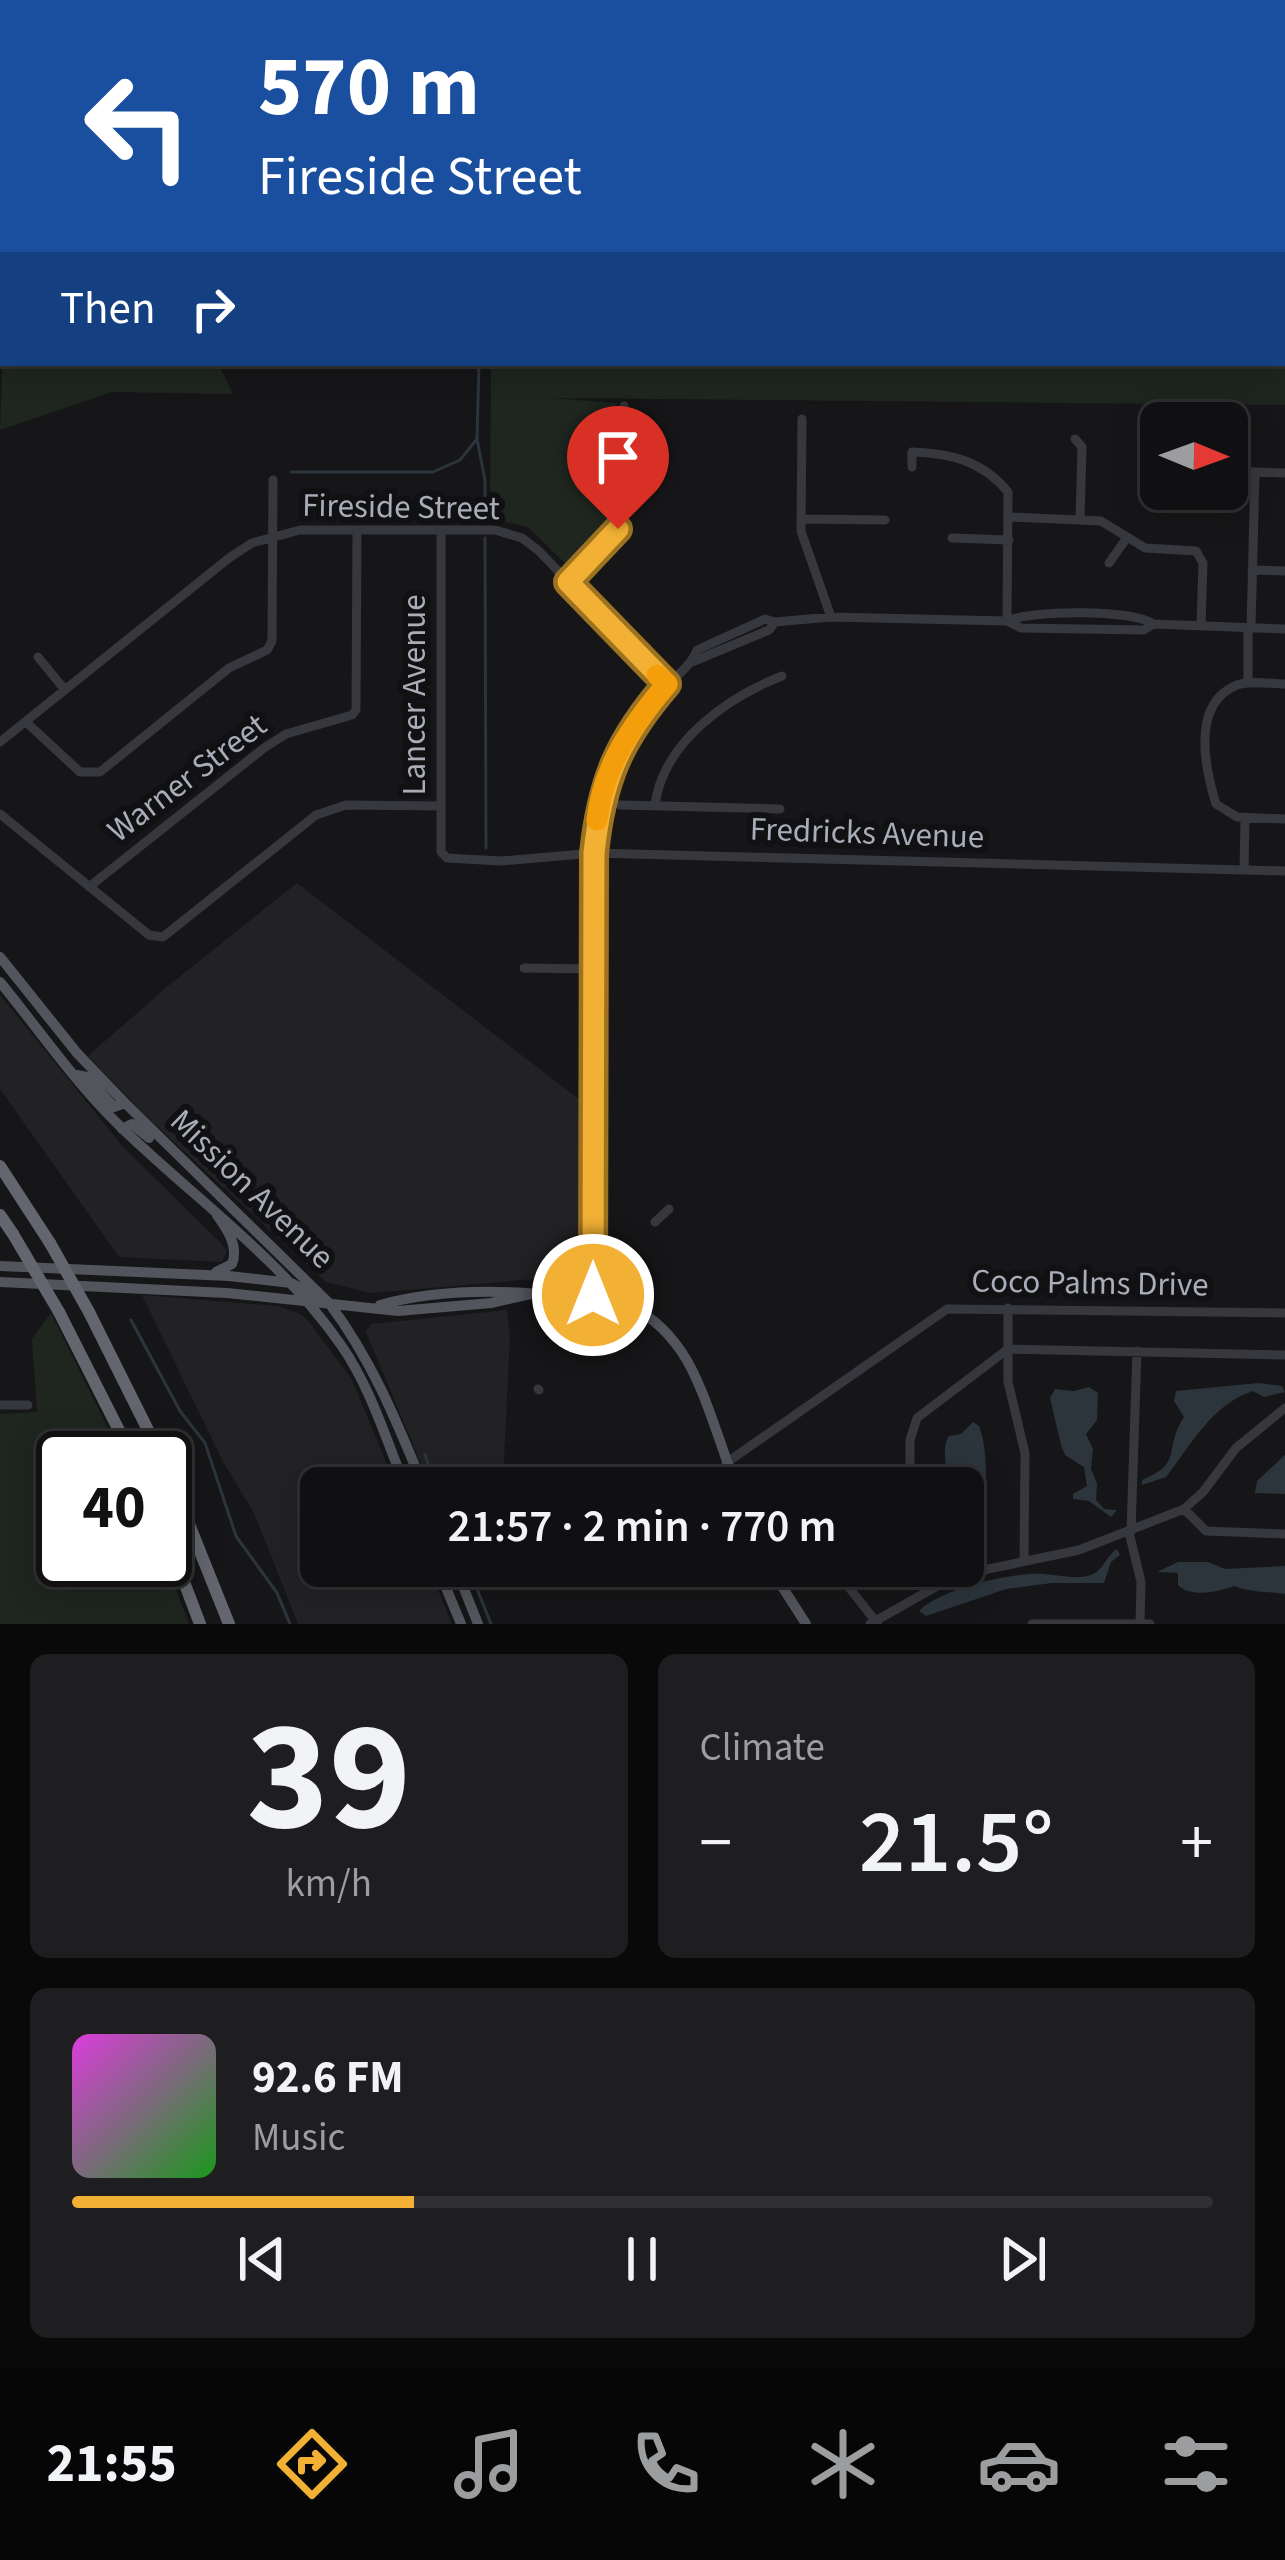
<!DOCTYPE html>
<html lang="en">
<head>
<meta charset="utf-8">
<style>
  :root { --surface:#101012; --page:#1e1e20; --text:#f1f3f6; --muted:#9c9d9f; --line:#303032; --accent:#f2b134 }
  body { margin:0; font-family:"Source Sans 3",sans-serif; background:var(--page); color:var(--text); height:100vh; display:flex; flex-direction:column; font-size:45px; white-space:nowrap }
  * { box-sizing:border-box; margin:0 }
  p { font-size:39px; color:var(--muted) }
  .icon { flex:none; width:66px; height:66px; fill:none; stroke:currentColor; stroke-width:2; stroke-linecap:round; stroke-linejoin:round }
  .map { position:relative; height:1624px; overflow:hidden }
  .details { display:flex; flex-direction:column; gap:30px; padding:30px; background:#09090a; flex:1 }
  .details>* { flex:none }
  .hud { position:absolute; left:0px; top:0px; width:1287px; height:366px; box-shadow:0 6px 30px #0003,0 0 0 3px var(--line); background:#1a4fa0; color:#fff; overflow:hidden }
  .needle { width:78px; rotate:91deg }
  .fabs { position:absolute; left:1140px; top:402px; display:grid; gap:24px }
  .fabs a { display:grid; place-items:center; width:108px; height:108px; border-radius:18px; background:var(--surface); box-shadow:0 6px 30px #0003,0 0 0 3px var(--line); font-size:60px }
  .speed { position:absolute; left:36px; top:1431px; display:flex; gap:24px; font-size:60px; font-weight:700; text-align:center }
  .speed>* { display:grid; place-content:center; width:156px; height:156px; border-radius:50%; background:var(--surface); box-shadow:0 6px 30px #0003,0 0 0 3px var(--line); line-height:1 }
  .speed .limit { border:6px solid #111; border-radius:18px; background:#fff; color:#111 }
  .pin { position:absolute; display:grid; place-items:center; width:102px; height:102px; color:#fff; margin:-123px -51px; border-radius:50% 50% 50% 0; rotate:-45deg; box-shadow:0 0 12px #0007 }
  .pin .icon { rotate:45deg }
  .me { position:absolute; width:132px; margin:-66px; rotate:0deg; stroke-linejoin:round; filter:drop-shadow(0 0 9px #0008) }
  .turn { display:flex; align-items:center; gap:42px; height:252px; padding:0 60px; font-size:54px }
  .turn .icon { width:156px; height:156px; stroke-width:2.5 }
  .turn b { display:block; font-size:84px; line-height:102px }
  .then { display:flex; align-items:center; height:114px; padding:0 60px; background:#0003; gap:24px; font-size:45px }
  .big { font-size:90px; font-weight:600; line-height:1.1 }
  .details .widget { flex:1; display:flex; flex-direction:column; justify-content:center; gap:18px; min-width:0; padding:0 42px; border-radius:18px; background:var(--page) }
  .details .dial { align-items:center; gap:0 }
  .dial b { font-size:156px; line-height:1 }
  .song { display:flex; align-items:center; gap:36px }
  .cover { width:144px; height:144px; border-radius:18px; background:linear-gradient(135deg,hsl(300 70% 55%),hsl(120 70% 35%)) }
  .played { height:12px; border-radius:6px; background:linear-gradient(90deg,var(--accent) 30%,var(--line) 30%) }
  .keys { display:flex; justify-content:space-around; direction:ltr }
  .heat { display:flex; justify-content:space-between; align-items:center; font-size:66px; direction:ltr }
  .details .tiles { flex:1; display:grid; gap:30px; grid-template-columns:1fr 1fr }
  .widget:last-child { grid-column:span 2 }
  .trip { position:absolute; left:300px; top:1467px; width:684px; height:120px; border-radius:18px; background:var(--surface); box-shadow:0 6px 30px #0003,0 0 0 3px var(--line); font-weight:600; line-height:120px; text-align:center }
  .tab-bar { display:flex; height:192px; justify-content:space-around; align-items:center; background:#060607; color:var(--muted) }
  .tab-bar .icon { width:84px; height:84px }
  .tab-bar .selected { color:var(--accent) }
  .tab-bar b { font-size:54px; color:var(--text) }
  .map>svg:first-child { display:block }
</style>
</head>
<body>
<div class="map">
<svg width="1285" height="1624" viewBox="0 0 1285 1624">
  <rect width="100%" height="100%" fill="#161618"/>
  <path fill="#222225" d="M297 883 584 1103 583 1275 371 1293 326 1282 145 1115 88 1056 168 986Z
    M0 995 124 1148 222 1244 227 1251 222 1262 119 1257 0 1089Z
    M142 1295 278 1306 301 1314 310 1323 352 1380 397 1488H321V1566H428L452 1624H298L254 1513 222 1460Z
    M507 1310 510 1335 504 1461 514 1488H431L366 1332 371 1324Z"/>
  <path fill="#1e261f" d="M1086 0H1285V405L552 398 617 403 619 491 614 510 609 525 569 567 528 527 490 518 491 363H1284V3Z
    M3 348V363H218L233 394 112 392 0 430Z
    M51 1313 123 1458H63V1560H165L189 1624H0V1414L37 1412 32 1339Z"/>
  <path fill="#2c353c" d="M1259 1383 1282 1386 1285 1392 1264 1397 1253 1391C1211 1405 1192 1444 1166 1477L1142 1485V1480C1185 1462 1162 1451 1184 1417L1174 1401 1176 1391Z
    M1089 1387 1098 1393 1097 1420 1086 1434 1093 1449 1091 1469 1097 1484 1096 1500 1104 1509 1117 1510 1111 1517 1089 1501 1073 1499V1494L1087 1486 1084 1467 1065 1455 1061 1445 1050 1398 1055 1389 1074 1391Z
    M973 1422 979 1426C989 1450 985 1490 986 1517 986 1530 977 1543 977 1556L972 1558 963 1543V1488H946C949 1472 940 1449 949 1436L961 1434Z
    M1285 1455V1494L1255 1493 1257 1481Z
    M1117 1549 1120 1555 1111 1562 1104 1583H1052L1006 1589 926 1616 919 1611C940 1589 1011 1572 1044 1574 1059 1575 1076 1580 1091 1575 1104 1570 1105 1557 1117 1549Z
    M1178 1562H1208L1225 1569 1285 1566V1594C1266 1591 1252 1593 1234 1586 1218 1592 1190 1598 1178 1585V1573L1157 1572Z"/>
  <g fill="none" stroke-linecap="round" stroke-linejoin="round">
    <path stroke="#2c353c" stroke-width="3" d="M484 3V0
      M479 363 477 439 485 480V518
      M291 472H433L460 460 477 439
      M485 538 486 848
      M131 1320 180 1411 205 1443 236 1536 277 1593 290 1624
      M425 1454 435 1488
      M468 1566 491 1624"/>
    <path stroke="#2c353c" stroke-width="14" d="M973 0 992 3
      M1284 65 1285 66"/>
    <path stroke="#37383d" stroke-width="9" d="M802 419 801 531 831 617
      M1075 439 1082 447 1080 520
      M912 467V452C950 453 983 461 1008 492L1007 621
      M1227 471 1285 473
      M1145 475 1161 469
      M1010 517 1101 521 1145 548 1196 551 1203 563 1201 625
      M801 519 885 520
      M441 530V852L447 858 501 861 594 853 1285 871
      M952 538 1009 540
      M1109 563 1126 539
      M1252 570 1285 571
      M568 582 618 529 625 502 624 406
      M1007 621C1031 610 1132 609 1153 624
      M1251 628 1255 472
      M38 657 65 690
      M692 662 769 630 775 622
      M1248 683V628
      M1285 684C1271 684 1250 680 1237 685 1190 704 1205 768 1216 804L1237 817 1285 819
      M26 722 80 772H100L229 668 267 650 272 641 273 480
      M0 742 229 558 252 543 300 530H495L522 538 539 551 666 684
      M620 805 780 809
      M655 805C663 742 728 697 782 676
      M0 814 149 935 163 937 316 815 346 805 441 806
      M1244 870 1245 818
      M89 887 264 748 286 734 352 715 356 710 357 531
      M524 968 593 969
      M655 1222 669 1209
      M593 1295 594 853C600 793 615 745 654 698 668 682 690 669 697 650L765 619 775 622 831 617 1007 621 1021 628 1144 630 1153 624 1285 629
      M1008 1308V1382L1025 1453 1024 1561
      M538 1389 539 1390
      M0 1405H28
      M726 1463 947 1309 1285 1313
      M910 1488V1440L917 1418 1008 1349 1285 1355
      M1184 1509 1206 1531 1285 1534
      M1131 1531 1137 1351
      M1129 1532 1141 1582 1140 1624
      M832 1566 877 1623
      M916 1566 927 1589
      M870 1624 955 1576 1079 1550 1184 1509 1203 1492 1236 1448 1285 1408
      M1032 1624H1150"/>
    <path stroke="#53555c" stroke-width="10" d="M0 957 77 1053 125 1103 329 1303C372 1360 397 1422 424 1488
      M0 982C41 1032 78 1087 125 1131 199 1202 282 1260 341 1345 371 1388 386 1440 406 1488
      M77 1075 87 1077 114 1107 125 1103
      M122 1129 132 1124 149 1138
      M0 1266 229 1276 291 1283 321 1298
      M216 1272 232 1264C239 1246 227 1229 217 1215
      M0 1282 227 1293 398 1311 491 1303 531 1294
      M380 1305C427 1292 476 1290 526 1293 591 1298 638 1289 681 1351 704 1384 721 1449 737 1488
      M437 1566 461 1624
      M455 1566 478 1624
      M769 1566 806 1624"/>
    <path stroke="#63666e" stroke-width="12" d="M0 1166 50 1243
      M0 1215 13 1234
      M59 1312 133 1458
      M89 1312 162 1458
      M165 1464 229 1624
      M165 1532 200 1624"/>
    <path stroke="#63666e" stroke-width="12" d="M13 1234 59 1312
      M50 1243 89 1312"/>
  </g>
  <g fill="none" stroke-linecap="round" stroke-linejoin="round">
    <defs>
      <path id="route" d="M593 1295 594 853C602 779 619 740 667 684L568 582 618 529"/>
    </defs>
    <use href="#route" stroke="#9d7322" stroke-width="30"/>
    <use href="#route" stroke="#f2b134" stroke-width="21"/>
    <path stroke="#f59e0b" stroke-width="21" d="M597 820C603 766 632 725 667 684L657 675"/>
  </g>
  <g text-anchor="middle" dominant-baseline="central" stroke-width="12" stroke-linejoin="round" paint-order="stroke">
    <g font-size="33" fill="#a8adb8" stroke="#111113">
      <text transform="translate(401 507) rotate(1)">Fireside Street</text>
      <text transform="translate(414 695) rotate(-90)">Lancer Avenue</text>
      <text transform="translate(187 778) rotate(-37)">Warner Street</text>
      <text transform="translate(867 833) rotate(2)">Fredricks Avenue</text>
      <text transform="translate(252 1189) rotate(44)">Mission Avenue</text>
      <text transform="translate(1090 1283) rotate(1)">Coco Palms Drive</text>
    </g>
  </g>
</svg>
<div class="fabs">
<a><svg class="needle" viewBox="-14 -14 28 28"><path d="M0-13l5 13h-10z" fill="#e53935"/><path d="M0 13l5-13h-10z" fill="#9c9d9f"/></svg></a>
</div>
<div class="speed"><div class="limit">40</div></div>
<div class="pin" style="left:618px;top:529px;background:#d93025"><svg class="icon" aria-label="arrive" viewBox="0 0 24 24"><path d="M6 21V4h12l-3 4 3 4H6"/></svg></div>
<svg class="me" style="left:593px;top:1295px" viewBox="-20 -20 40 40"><circle r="17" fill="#f2b134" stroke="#fff" stroke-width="3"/><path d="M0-11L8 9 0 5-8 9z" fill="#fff"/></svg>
<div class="trip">21:57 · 2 min · 770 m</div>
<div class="hud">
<div class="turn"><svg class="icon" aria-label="left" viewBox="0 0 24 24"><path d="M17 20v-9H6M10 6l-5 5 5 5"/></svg><div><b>570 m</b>Fireside Street</div></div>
<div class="then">Then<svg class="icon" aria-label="right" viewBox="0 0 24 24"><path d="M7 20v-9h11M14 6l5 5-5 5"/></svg></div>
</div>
</div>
<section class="details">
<div class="tiles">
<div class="widget dial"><b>39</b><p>km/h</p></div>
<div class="widget"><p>Climate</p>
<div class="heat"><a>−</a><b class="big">21.5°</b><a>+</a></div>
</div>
<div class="widget">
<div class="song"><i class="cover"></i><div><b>92.6 FM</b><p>Music</p></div></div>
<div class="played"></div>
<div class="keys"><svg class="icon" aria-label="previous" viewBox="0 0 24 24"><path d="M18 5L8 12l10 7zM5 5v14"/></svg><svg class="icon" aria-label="pause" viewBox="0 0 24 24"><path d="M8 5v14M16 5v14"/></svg><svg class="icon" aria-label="next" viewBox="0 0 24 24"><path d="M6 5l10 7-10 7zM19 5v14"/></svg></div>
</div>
</div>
</section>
<nav class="tab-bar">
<b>21:55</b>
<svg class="icon selected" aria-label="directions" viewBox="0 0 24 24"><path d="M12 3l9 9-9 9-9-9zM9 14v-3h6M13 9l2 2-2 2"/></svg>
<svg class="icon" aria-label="music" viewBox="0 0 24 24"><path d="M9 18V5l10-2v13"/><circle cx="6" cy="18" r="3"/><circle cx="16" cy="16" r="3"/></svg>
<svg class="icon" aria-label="phone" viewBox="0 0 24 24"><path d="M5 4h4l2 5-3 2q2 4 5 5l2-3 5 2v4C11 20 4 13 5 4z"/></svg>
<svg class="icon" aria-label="climate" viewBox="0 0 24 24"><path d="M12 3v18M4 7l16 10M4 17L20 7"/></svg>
<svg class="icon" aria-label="car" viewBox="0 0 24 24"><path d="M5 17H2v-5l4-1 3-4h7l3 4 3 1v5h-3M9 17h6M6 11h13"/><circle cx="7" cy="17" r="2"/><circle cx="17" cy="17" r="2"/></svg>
<svg class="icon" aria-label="filters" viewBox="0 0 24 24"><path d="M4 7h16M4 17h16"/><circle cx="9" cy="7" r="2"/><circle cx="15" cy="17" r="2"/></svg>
</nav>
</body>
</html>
